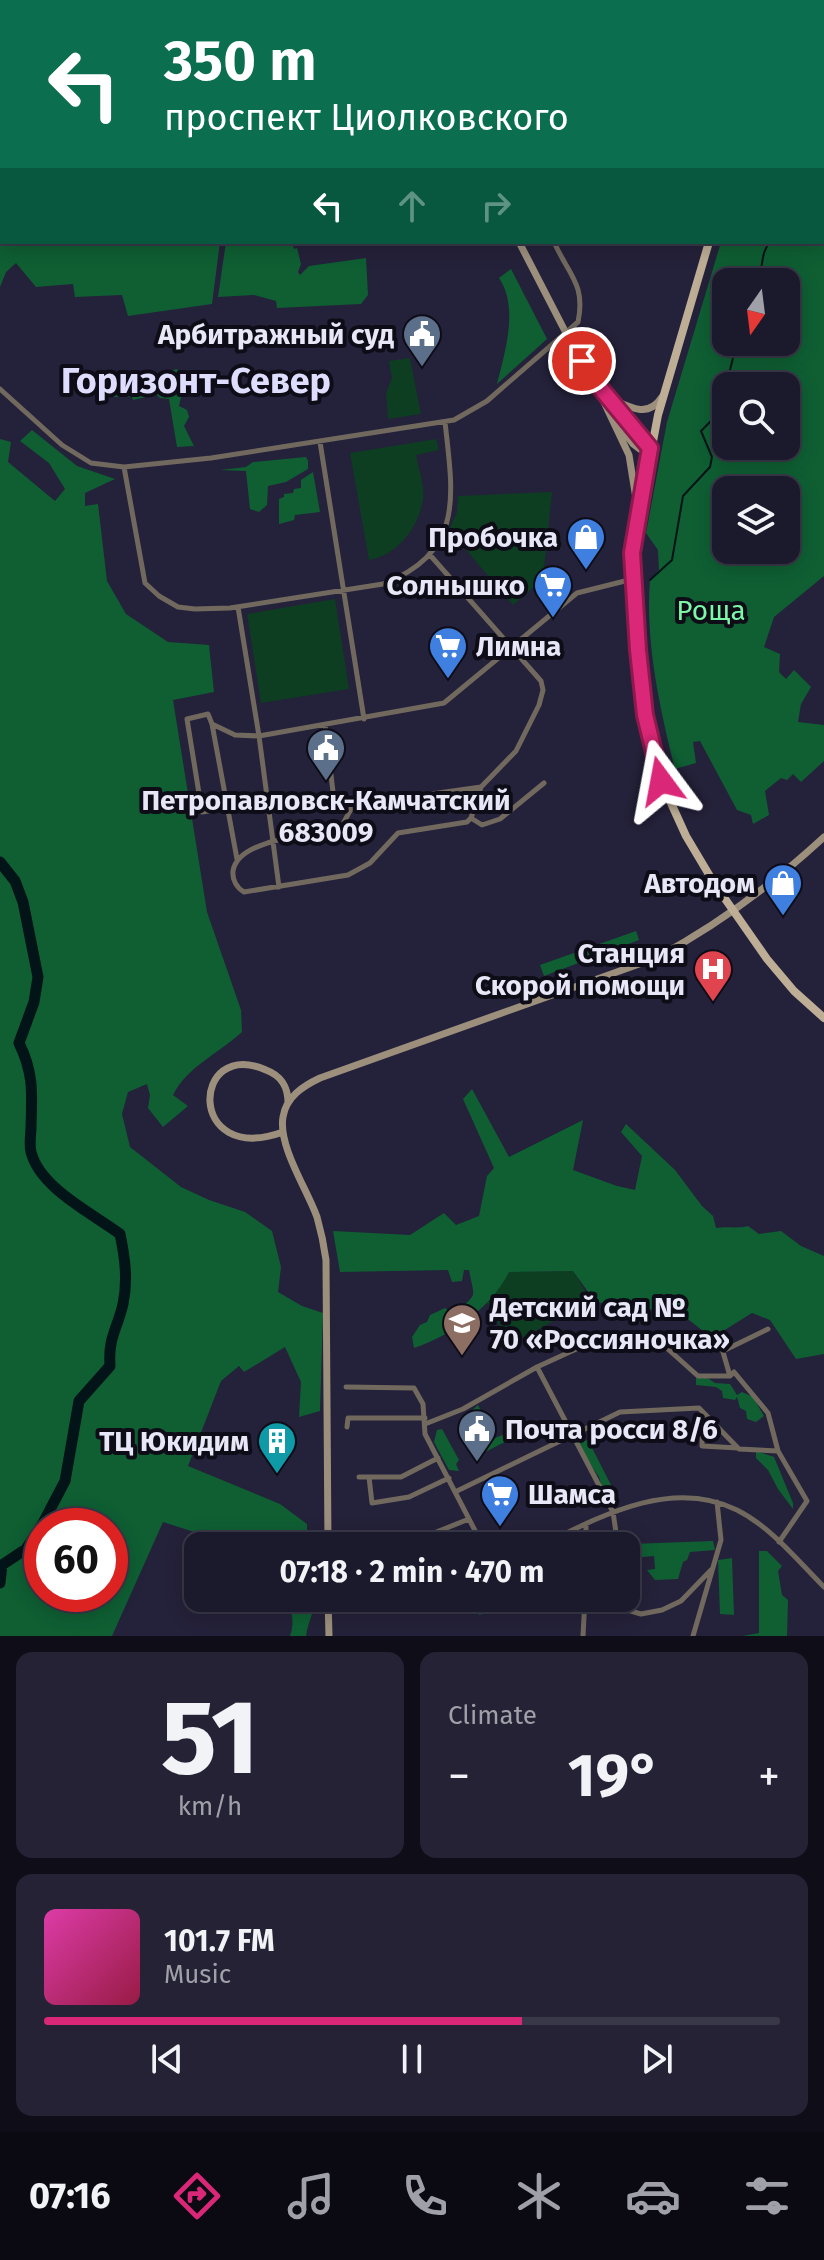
<!DOCTYPE html>
<html lang="en">
<head>
<meta charset="utf-8">
<style>
  :root { --surface:#1b192c; --page:#242234; --text:#f1f3f6; --muted:#a0a0a9; --line:#393848; --accent:#db2777 }
  body { margin:0; font-family:"Fira Sans",sans-serif; background:var(--page); color:var(--text); height:100vh; display:flex; flex-direction:column; font-size:30px; white-space:nowrap }
  * { box-sizing:border-box; margin:0 }
  p { font-size:26px; color:var(--muted) }
  .icon { flex:none; width:44px; height:44px; fill:none; stroke:currentColor; stroke-width:2; stroke-linecap:round; stroke-linejoin:round }
  .map { position:relative; height:1636px; overflow:hidden }
  .drawer { display:flex; flex-direction:column; gap:16px; padding:16px; background:#0f0e18; flex:1 }
  .drawer>* { flex:none }
  .banner { position:absolute; left:0px; top:0px; width:824px; height:244px; box-shadow:0 4px 20px #0003,0 0 0 2px var(--line); background:#0b6e4f; color:#fff; overflow:hidden }
  .needle { width:52px; rotate:194deg }
  .buttons { position:absolute; left:712px; top:268px; display:grid; gap:16px }
  .buttons a { display:grid; place-items:center; width:88px; height:88px; border-radius:16px; background:var(--surface); box-shadow:0 4px 20px #0003,0 0 0 2px var(--line); font-size:40px }
  .speed { position:absolute; left:24px; top:1508px; display:flex; gap:16px; font-size:40px; font-weight:700; text-align:center }
  .speed>* { display:grid; place-content:center; width:104px; height:104px; border-radius:50%; background:var(--surface); box-shadow:0 4px 20px #0003,0 0 0 2px var(--line); line-height:1 }
  .speed .limit { border:12px solid #d22; background:#fff; color:#111 }
  .pin { position:absolute; display:grid; place-items:center; width:68px; height:68px; color:#fff; margin:-34px; border:4px solid #fff; border-radius:50%; box-shadow:0 2px 8px #0007 }
  .me { position:absolute; width:88px; margin:-44px; rotate:347deg; stroke-linejoin:round; filter:drop-shadow(0 0 6px #0008) }
  .turn { display:flex; align-items:center; gap:28px; height:168px; padding:0 32px; font-size:36px }
  .turn .icon { width:104px; height:104px; stroke-width:2.5 }
  .turn b { display:block; font-size:56px; line-height:68px }
  .lanes { display:flex; align-items:center; height:76px; padding:0 32px; background:#0003; justify-content:center; gap:40px; direction:ltr }
  .lanes .off { opacity:.35 }
  .big { font-size:60px; font-weight:700; line-height:1.1 }
  .drawer .tile { flex:1; display:flex; flex-direction:column; justify-content:center; gap:12px; min-width:0; padding:0 28px; border-radius:16px; background:var(--page) }
  .drawer .dial { align-items:center; gap:0 }
  .dial b { font-size:104px; line-height:1 }
  .song { display:flex; align-items:center; gap:24px }
  .cover { width:96px; height:96px; border-radius:12px; background:linear-gradient(135deg,hsl(320 70% 55%),hsl(340 70% 35%)) }
  .played { height:8px; border-radius:4px; background:linear-gradient(90deg,var(--accent) 65%,var(--line) 65%) }
  .keys { display:flex; justify-content:space-around; direction:ltr }
  .heat { display:flex; justify-content:space-between; align-items:center; font-size:44px; direction:ltr }
  .drawer .tiles { flex:1; display:grid; gap:16px; grid-template-columns:1fr 1fr }
  .tile:last-child { grid-column:span 2 }
  .trip { position:absolute; left:184px; top:1532px; width:456px; height:80px; border-radius:16px; background:var(--surface); box-shadow:0 4px 20px #0003,0 0 0 2px var(--line); font-weight:700; line-height:80px; text-align:center }
  .tabs { display:flex; height:128px; justify-content:space-around; align-items:center; background:#0b0a12; color:var(--muted) }
  .tabs .icon { width:56px; height:56px }
  .tabs .on { color:var(--accent) }
  .tabs b { font-size:36px; color:var(--text) }
  .map>svg:first-child { display:block }
</style>
</head>
<body>
<div class="map">
<svg width="824" height="1636" viewBox="0 0 824 1636">
  <rect width="100%" height="100%" fill="#24213a"/>
  <path fill="#0d3e21" d="M410 358 421 414 388 419 386 393 392 378 389 361Z
    M436 439 439 450 416 455C419 469 425 487 423 500 418 528 398 555 369 560L350 453Z
    M552 492 543 579 513 605 449 530 457 512 458 496Z
    M335 599 349 689 261 703 247 614Z
    M574 1271 590 1301 510 1345 487 1303 509 1272Z"/>
  <path fill="#0f5f33" fill-rule="evenodd" d="M788 0H824V576L774 617 764 647 780 654 779 672 786 679 794 670 811 687 801 704 798 722 824 725V761L801 782 793 774 787 780 781 778 765 791 769 815 753 824 751 815 737 810 700 741 693 742 696 763 675 769C660 709 645 642 650 580L659 570 658 550 646 533 667 422 721 242H822V2H788ZM726 282H786V342H726ZM726 386H786V446H726ZM726 490H786V550H726Z
    M0 200H2V242H220L212 304 128 316 122 295 75 297 73 284 36 287 16 263 6 272 0 287Z
    M226 242H292L294 249 297 248 301 264 298 272 300 275 309 266 366 258 368 295 361 304 277 308 276 301 254 295 218 297Z
    M511 269 547 339 497 384C505 352 519 307 499 278Z
    M177 369 184 379 186 395 181 397 179 406 187 410 189 417 184 426 194 446 177 447 169 399 160 398 152 390 146 389V397L133 400 132 397H114L113 392 117 389H139L138 385 172 376 173 370Z
    M32 430 77 466 115 479 85 493V506L98 504 107 581 126 614 168 642 209 645 214 692 173 700 207 912 241 1010 242 1032C218 1054 188 1066 173 1095L188 1106 163 1127 148 1108 150 1095 147 1084 128 1092 122 1114 130 1147 181 1187 209 1200 245 1212 272 1231 281 1267 278 1292 302 1306 323 1313 320 1411 299 1417 301 1382 285 1347 244 1372 239 1366 221 1381 188 1466 280 1504 307 1524V1541L300 1546H254L248 1543 238 1546 163 1522 112 1636H0V439L11 442 8 462 55 501 65 489 49 463 20 441ZM42 1526H110V1594H42Z
    M306 457 308 461V469L286 482 268 486 267 505 259 512 250 509 246 471 220 470 246 467 253 462Z
    M313 472 320 512 295 515 294 520 279 524V499L284 497V494L293 493 294 489 301 488V480Z
    M636 931 639 940 544 976 540 965Z
    M472 1089 509 1157 583 1120 573 1170 617 1186 635 1190 642 1156 621 1132 626 1124 675 1170 702 1206 713 1216 716 1228C728 1226 736 1229 748 1226L759 1234 781 1231 801 1246 824 1256V1354L796 1359 770 1320 752 1313 712 1338 679 1312 606 1305 594 1300 573 1271 509 1272C491 1308 452 1335 414 1348L412 1337 420 1325 427 1322 430 1315 445 1308 450 1312H458C477 1291 475 1301 469 1270H464L462 1281 452 1282 448 1270 340 1272 333 1231 410 1235 444 1213 456 1225 479 1216 487 1176 494 1168 463 1099Z
    M706 1377 715 1383 730 1384 737 1395 742 1392 753 1397 764 1416 756 1422 747 1419 746 1411 740 1408 737 1397 735 1400 723 1398 722 1391 716 1387 696 1385V1378Z
    M478 1405 495 1438 510 1432 513 1438 485 1452 481 1445 486 1438 476 1429 478 1425 469 1413Z
    M442 1429 459 1460 456 1464 459 1471 449 1470 434 1442 437 1430Z
    M588 1440 612 1487 603 1491 599 1477 581 1450 579 1442Z
    M756 1451 774 1457 793 1503V1509L778 1489 768 1470 756 1458Z
    M713 1541 715 1550 690 1552 687 1560 683 1562 678 1579 655 1580 647 1570 655 1569 654 1556 632 1558 630 1544Z
    M759 1551H767L782 1566 778 1571 782 1595 788 1600 787 1636H743L759 1633Z
    M732 1558 734 1615 720 1614 718 1560Z
    M290 1598H315C314 1613 308 1622 306 1636H290C294 1625 293 1613 288 1603Z
    M454 1598H485L483 1614 479 1615 478 1610H419L429 1602 433 1606 445 1600 449 1604Z"/>
  <g fill="none" stroke-linecap="round" stroke-linejoin="round">
    <path stroke="#031418" stroke-width="2" d="M822 133 824 131
      M754 282C767 265 758 257 770 242
      M726 386 737 342
      M650 580 672 560 683 496 710 467 712 457 701 431 717 415 726 388"/>
    <path stroke="#031418" stroke-width="11" d="M0 862 15 881 23 902 38 977 34 1002 19 1043C34 1074 32 1093 31 1127 31 1134 29 1144 31 1152 40 1188 92 1213 120 1234 125 1258 128 1280 123 1304 117 1330 108 1337 110 1366L79 1401 65 1481 43 1523 26 1549 2 1565 0 1583"/>
    <path stroke="#71695e" stroke-width="5" d="M458 0 461 2
      M756 0 759 2
      M727 2 731 0
      M0 389 62 445 91 463 124 467 211 458 454 420 487 401 578 322C586 284 568 274 554 242
      M320 442 364 719
      M124 467 145 583 159 596 178 607 195 609 230 608 383 584C465 552 453 495 445 422
      M238 607 259 736 279 887
      M212 724 208 714 187 719 202 812 228 808
      M325 725 334 800 353 805 481 787 516 751 539 705 543 690 541 681 430 555
      M353 805 343 824 336 830C310 835 238 839 233 871 232 880 237 888 244 892L348 875 370 863 398 833 467 822 471 818 481 787
      M471 818 482 825 500 819 544 783
      M237 859 212 724 235 735 259 736 444 703 577 593 633 579
      M718 1335 730 1376
      M723 1351 768 1329
      M537 1367 613 1512 618 1546
      M346 1387 414 1388 423 1404 425 1434 483 1546
      M703 1412 702 1446 738 1448
      M425 1424 463 1409 537 1367 596 1340 660 1342 698 1376H730L734 1372 768 1413 778 1451 807 1501 779 1542
      M347 1427 348 1418H425
      M359 1477H401L438 1458
      M369 1477 372 1503 409 1497 449 1478
      M457 1491 620 1412 699 1408 739 1449 778 1451
      M368 1536 424 1537 469 1519
      M449 1546 475 1532
      M540 1546C599 1517 671 1477 737 1510 771 1527 798 1561 824 1587
      M586 1546V1524
      M342 1598H416
      M585 1603 617 1607 641 1614 662 1610 681 1601 711 1570
      M617 1607V1598
      M583 1636 585 1598
      M693 1636 721 1540 717 1502"/>
    <path stroke="#9c907d" stroke-width="7" d="M339 0 342 2
      M519 242 566 333 593 379 629 455 638 511
      M602 390 650 448
      M610 398C629 407 648 419 662 397
      M618 424 633 444 649 456
      M283 1132C186 1167 191 1037 266 1070 282 1076 288 1087 288 1103
      M328 1546 326 1260C324 1245 321 1231 317 1217 307 1189 278 1146 283 1117 286 1097 303 1086 320 1078L656 958C718 925 773 884 824 837
      M328 1598 329 1636"/>
    <path stroke="#bdae95" stroke-width="8" d="M776 2 777 0
      M709 242 658 415 632 553 638 650 645 715 661 781 686 836 714 883 767 959 794 991 824 1018"/>
  </g>
  <g fill="none" stroke-linecap="round" stroke-linejoin="round">
    <defs>
      <path id="route" d="M582 361 593 379 650 448 632 553 638 650 645 715 661 781"/>
    </defs>
    <use href="#route" stroke="#8e194d" stroke-width="20"/>
    <use href="#route" stroke="#db2777" stroke-width="14"/>
  </g>
  <defs>
    <symbol id="civic-pin" viewBox="-11 -11 22 30"><path d="M0 17L-7.5 6A9.5 9.5 0 1 1 7.5 6Z" fill="#5c6f8a" stroke="#0e0d17"/><path d="M-.6-6.5H3V-4.5H.6V-3L4-1V1h2V6H-6V1h2V-1L-.6-3ZM-1.2 2.5V6h2.4V2.5Z" fill="#fff"/></symbol>
    <symbol id="shop-pin" viewBox="-11 -11 22 30"><path d="M0 17L-7.5 6A9.5 9.5 0 1 1 7.5 6Z" fill="#3f7fe0" stroke="#0e0d17"/><path d="M-5-2.5h2.3a2.7 3.5 0 0 1 5.4 0H5L5.5 6h-11ZM-1.5-2.5h3a1.5 2.3 0 0 0-3 0Z" fill="#fff"/></symbol>
    <symbol id="supermarket-pin" viewBox="-11 -11 22 30"><path d="M0 17L-7.5 6A9.5 9.5 0 1 1 7.5 6Z" fill="#3f7fe0" stroke="#0e0d17"/><path d="M-6-5.5h2.5l.6 2H6L4.5 2H-2.5L-4.4-4H-6ZM-1.5 3.2a1.3 1.3 0 1 0 .1 0ZM3 3.2a1.3 1.3 0 1 0 .1 0Z" fill="#fff"/></symbol>
    <symbol id="hospital-pin" viewBox="-11 -11 22 30"><path d="M0 17L-7.5 6A9.5 9.5 0 1 1 7.5 6Z" fill="#e0444e" stroke="#0e0d17"/><path d="M-5-5h3v3.5h4V-5h3V5h-3V1.5h-4V5h-3Z" fill="#fff"/></symbol>
    <symbol id="school-pin" viewBox="-11 -11 22 30"><path d="M0 17L-7.5 6A9.5 9.5 0 1 1 7.5 6Z" fill="#8d6e63" stroke="#0e0d17"/><path d="M0-5L7-2L0 1L-7-2ZM-4 1L0 2.5L4 1V4Q0 6-4 4Z" fill="#fff"/></symbol>
    <symbol id="building-pin" viewBox="-11 -11 22 30"><path d="M0 17L-7.5 6A9.5 9.5 0 1 1 7.5 6Z" fill="#0f9aa8" stroke="#0e0d17"/><path d="M-4-6H4V6H1V3H-1V6H-4ZM-2.5-4.3h1.7v1.8h-1.7ZM.8-4.3h1.7v1.8H.8ZM-2.5-1h1.7V.8h-1.7ZM.8-1h1.7V.8H.8Z" fill="#fff"/></symbol>
  </defs>
  <g fill-rule="evenodd">
    <use href="#civic-pin" x="400" y="312" width="44" height="60"/>
    <use href="#shop-pin" x="564" y="515" width="44" height="60"/>
    <use href="#supermarket-pin" x="531" y="563" width="44" height="60"/>
    <use href="#supermarket-pin" x="426" y="624" width="44" height="60"/>
    <use href="#civic-pin" x="304" y="726" width="44" height="60"/>
    <use href="#shop-pin" x="761" y="861" width="44" height="60"/>
    <use href="#hospital-pin" x="691" y="947" width="44" height="60"/>
    <use href="#school-pin" x="440" y="1301" width="44" height="60"/>
    <use href="#civic-pin" x="455" y="1407" width="44" height="60"/>
    <use href="#building-pin" x="255" y="1419" width="44" height="60"/>
    <use href="#supermarket-pin" x="478" y="1472" width="44" height="60"/>
  </g>
  <g text-anchor="middle" dominant-baseline="central" stroke-width="8" stroke-linejoin="round" paint-order="stroke">
    <g font-size="28" font-weight="bold" fill="#e8e7f8" stroke="#0e0d17" text-anchor="end">
      <text x="394" y="334">Арбитражный суд</text>
      <text x="558" y="537">Пробочка</text>
      <text x="525" y="585">Солнышко</text>
      <text x="476" y="646" text-anchor="start">Лимна</text>
      <text x="326" y="800" text-anchor="middle">Петропавловск-Камчатский<tspan x="326" dy="32">683009</tspan></text>
      <text x="755" y="883">Автодом</text>
      <text x="685" y="953">Станция<tspan x="685" dy="32">Скорой помощи</tspan></text>
      <text x="490" y="1307" text-anchor="start">Детский сад №<tspan x="490" dy="32">70 «Россияночка»</tspan></text>
      <text x="505" y="1429" text-anchor="start">Почта росси 8/6</text>
      <text x="249" y="1441">ТЦ Юкидим</text>
      <text x="528" y="1494" text-anchor="start">Шамса</text>
    </g>
    <g font-size="28" fill="#7cf7a7" stroke="#0e0d17">
      <text x="711" y="610">Роща</text>
    </g>
    <g font-size="36" font-weight="bold" fill="#deddfd" stroke="#0e0d17">
      <text x="196" y="381">Горизонт-Север</text>
    </g>
  </g>
</svg>
<div class="buttons">
<a><svg class="needle" viewBox="-14 -14 28 28"><path d="M0-13l5 13h-10z" fill="#e53935"/><path d="M0 13l5-13h-10z" fill="#a0a0a9"/></svg></a>
<a><svg class="icon" aria-label="search" viewBox="0 0 24 24"><circle cx="10" cy="10" r="6"/><path d="M15 15l6 6"/></svg></a>
<a><svg class="icon" aria-label="layers" viewBox="0 0 24 24"><path d="M12 4l9 5-9 5-9-5zM3 14l9 5 9-5"/></svg></a>
</div>
<div class="speed"><div class="limit">60</div></div>
<div class="pin" style="left:582px;top:361px;background:#d93025"><svg class="icon" aria-label="arrive" viewBox="0 0 24 24"><path d="M6 21V4h12l-3 4 3 4H6"/></svg></div>
<svg class="me" style="left:661px;top:781px" viewBox="-20 -20 40 40"><path d="M0-17L14 15 0 8-14 15z" fill="#db2777" stroke="#fff" stroke-width="4"/></svg>
<div class="trip">07:18 · 2 min · 470 m</div>
<div class="banner">
<div class="turn"><svg class="icon" aria-label="left" viewBox="0 0 24 24"><path d="M17 20v-9H6M10 6l-5 5 5 5"/></svg><div><b>350 m</b>проспект Циолковского</div></div>
<div class="lanes"><svg class="icon" aria-label="left" viewBox="0 0 24 24"><path d="M17 20v-9H6M10 6l-5 5 5 5"/></svg><svg class="icon off" aria-label="ahead" viewBox="0 0 24 24"><path d="M12 20V5M6 11l6-6 6 6"/></svg><svg class="icon off" aria-label="right" viewBox="0 0 24 24"><path d="M7 20v-9h11M14 6l5 5-5 5"/></svg></div>
</div>
</div>
<section class="drawer">
<div class="tiles">
<div class="tile dial"><b>51</b><p>km/h</p></div>
<div class="tile"><p>Climate</p>
<div class="heat"><a>−</a><b class="big">19°</b><a>+</a></div>
</div>
<div class="tile">
<div class="song"><i class="cover"></i><div><b>101.7 FM</b><p>Music</p></div></div>
<div class="played"></div>
<div class="keys"><svg class="icon" aria-label="previous" viewBox="0 0 24 24"><path d="M18 5L8 12l10 7zM5 5v14"/></svg><svg class="icon" aria-label="pause" viewBox="0 0 24 24"><path d="M8 5v14M16 5v14"/></svg><svg class="icon" aria-label="next" viewBox="0 0 24 24"><path d="M6 5l10 7-10 7zM19 5v14"/></svg></div>
</div>
</div>
</section>
<nav class="tabs">
<b>07:16</b>
<svg class="icon on" aria-label="directions" viewBox="0 0 24 24"><path d="M12 3l9 9-9 9-9-9zM9 14v-3h6M13 9l2 2-2 2"/></svg>
<svg class="icon" aria-label="music" viewBox="0 0 24 24"><path d="M9 18V5l10-2v13"/><circle cx="6" cy="18" r="3"/><circle cx="16" cy="16" r="3"/></svg>
<svg class="icon" aria-label="phone" viewBox="0 0 24 24"><path d="M5 4h4l2 5-3 2q2 4 5 5l2-3 5 2v4C11 20 4 13 5 4z"/></svg>
<svg class="icon" aria-label="climate" viewBox="0 0 24 24"><path d="M12 3v18M4 7l16 10M4 17L20 7"/></svg>
<svg class="icon" aria-label="car" viewBox="0 0 24 24"><path d="M5 17H2v-5l4-1 3-4h7l3 4 3 1v5h-3M9 17h6M6 11h13"/><circle cx="7" cy="17" r="2"/><circle cx="17" cy="17" r="2"/></svg>
<svg class="icon" aria-label="filters" viewBox="0 0 24 24"><path d="M4 7h16M4 17h16"/><circle cx="9" cy="7" r="2"/><circle cx="15" cy="17" r="2"/></svg>
</nav>
</body>
</html>
